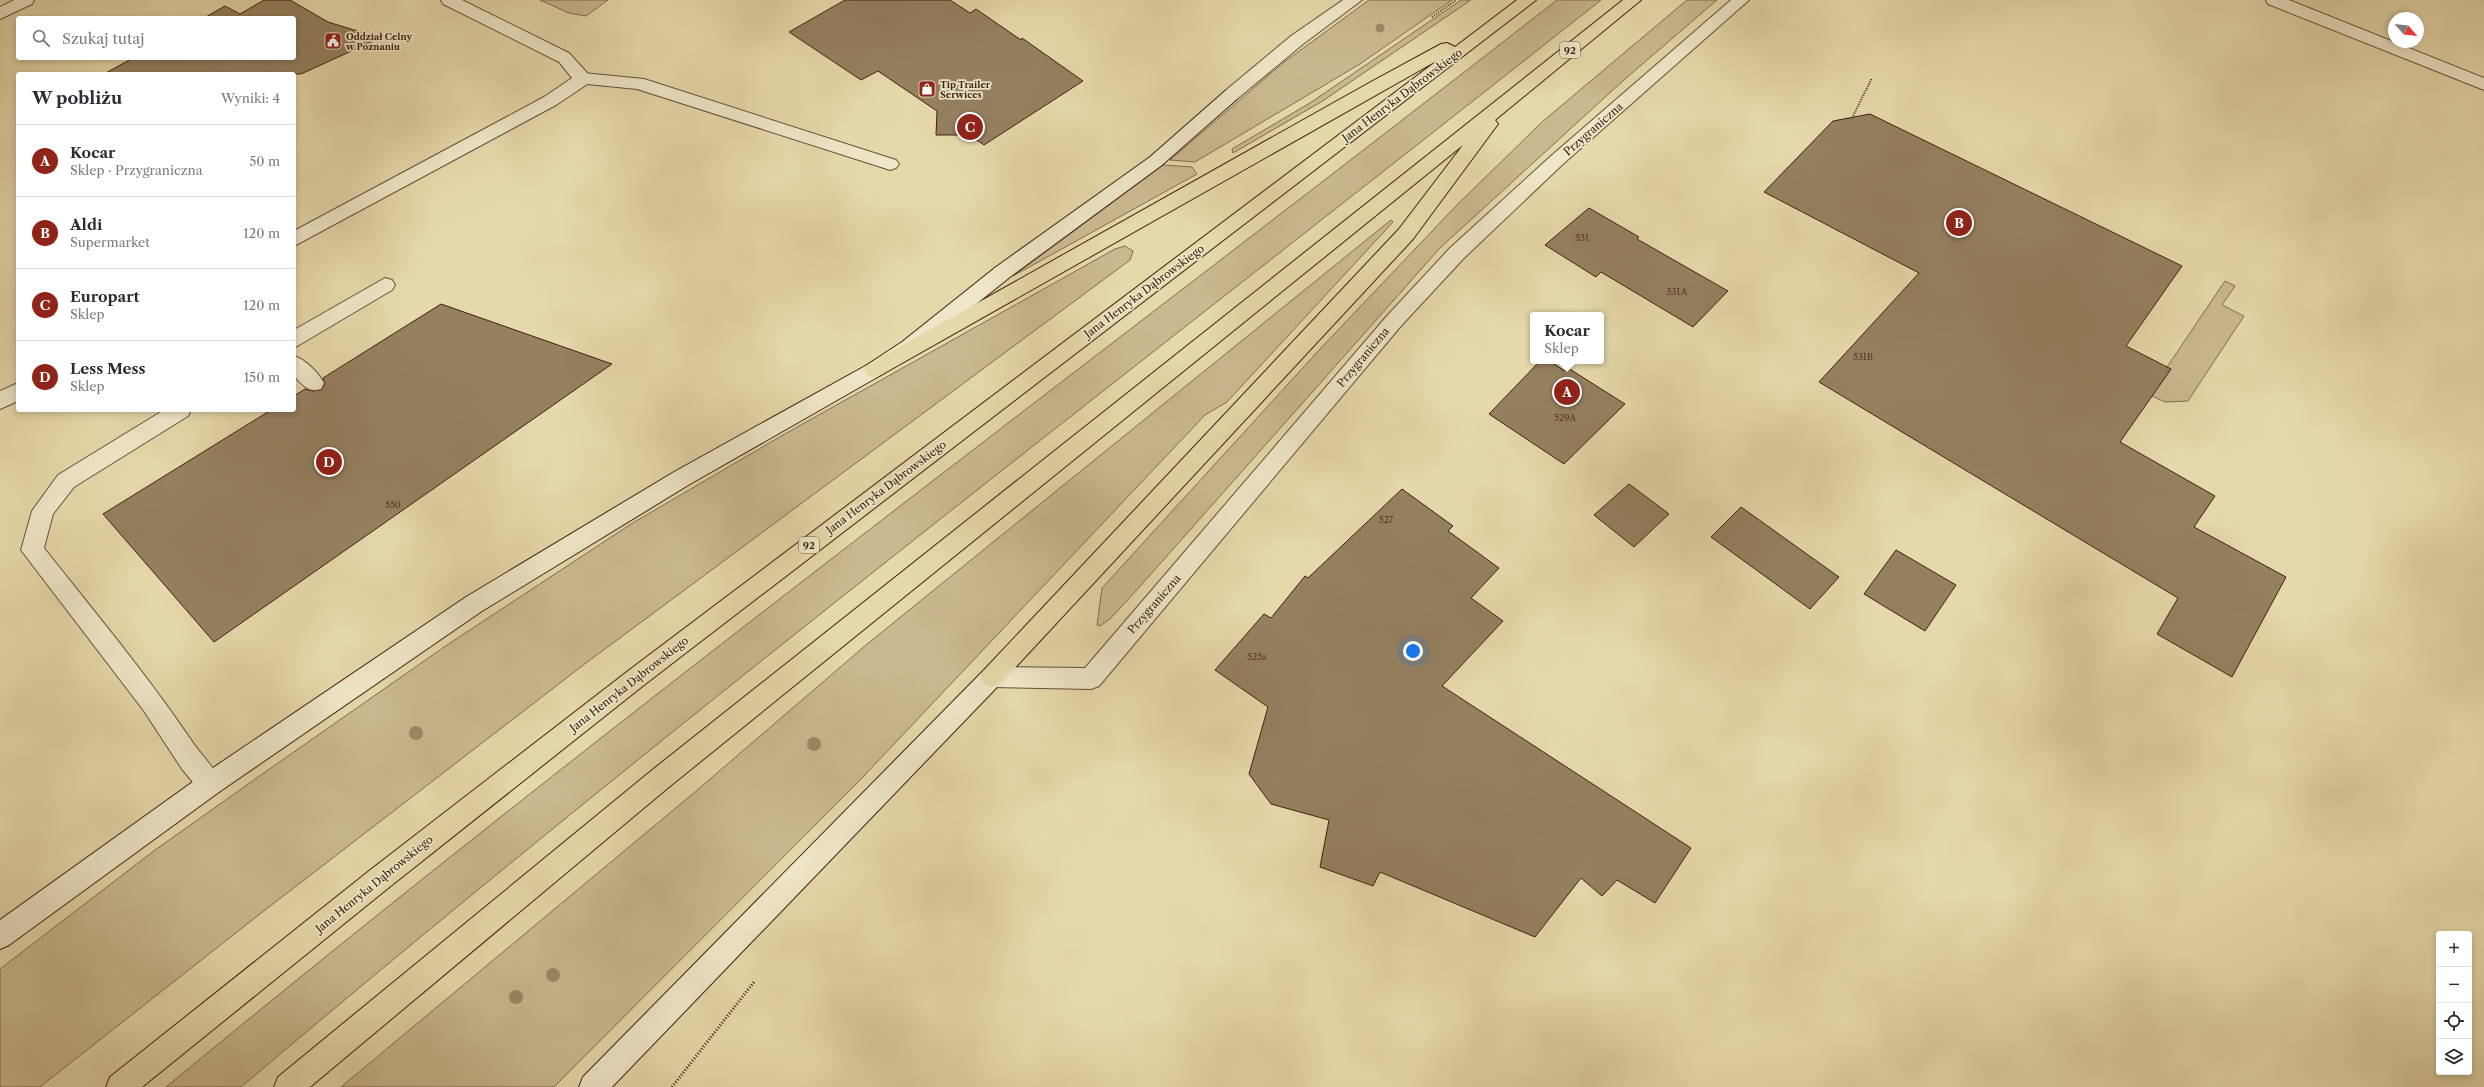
<!DOCTYPE html>
<html lang="pl">
<meta charset="utf-8">
<style>
:root{--surface:#fff;--page:#f7f7f7;--text:#2b2b33;--muted:#7c7c81;--line:#e1e1e2;--accent:#8f2418}
body{margin:0;font-family:"Libre Caslon Text",serif;background:var(--page);color:var(--text)}
.controls{position:absolute;right:12px;bottom:12px;display:grid;overflow:hidden;border-radius:4px;box-shadow:0 2px 6px #0003}
.controls button{width:36px;height:36px;display:grid;place-items:center;padding:0;border:0;border-bottom:1px solid var(--line);background:var(--surface);color:var(--text);font:20px sans-serif}
.compass{position:absolute;left:2388px;top:12px;width:36px;height:36px;border-radius:50%;background:var(--surface);box-shadow:0 2px 6px #0003;rotate:118deg}
.you{position:absolute;left:1413px;top:651px;width:14px;height:14px;margin:-10px;border:3px solid #fff;border-radius:50%;background:#1a73e8;box-shadow:0 0 0 6px #1a73e833}
.badge{display:grid;place-items:center;width:26px;height:26px;border-radius:50%;background:var(--accent);color:#fff;font-size:13px;font-weight:700}
.pin{position:absolute;translate:-50% -50%;border:2px solid #fff;box-shadow:0 1px 4px #0006}
.popup{position:absolute;left:1530px;top:312px;width:74px;height:52px;box-sizing:border-box;display:grid;place-content:center;border-radius:4px;background:var(--surface);filter:drop-shadow(0 1px 3px #0005);font-size:13px;white-space:nowrap;color:var(--muted)}
.popup b{font-size:15px;color:var(--text)}
.popup::after{content:'';position:absolute;left:50%;top:100%;margin-left:-8px;border:8px solid transparent;border-top-color:var(--surface)}
.list{margin:0;padding:0;list-style:none}
h2{display:flex;justify-content:space-between;align-items:center;height:52px;margin:0;padding:0 16px;font-size:17px}
h2 small{font-size:13px;font-weight:400;color:var(--muted)}
.list li{display:grid;grid-template-columns:26px 1fr auto;gap:12px;align-items:center;box-sizing:border-box;height:72px;padding:0 16px;border-top:1px solid var(--line)}
.list b{display:block;font-size:15px;white-space:nowrap}
.list p{margin:0;font-size:13px;white-space:nowrap;color:var(--muted)}
.list em{font-size:13px;font-style:normal;color:var(--muted)}
.icon{flex:none;width:22px;height:22px;fill:none;stroke:currentColor;stroke-width:2;stroke-linecap:round;stroke-linejoin:round}
.map{position:relative;flex:none;width:2484px;height:1087px;overflow:hidden}
.search{position:absolute;background:var(--surface);box-shadow:0 2px 6px #0003;left:16px;top:16px;width:280px;height:44px;display:flex;align-items:center;gap:10px;box-sizing:border-box;padding:0 14px;border-radius:4px;color:var(--muted);font-size:15px}
.panel{position:absolute;background:var(--surface);box-shadow:0 2px 6px #0003;left:16px;top:72px;width:280px;height:340px;border-radius:4px}
.map>svg:first-child{display:block}
</style>
<div class="map">
<svg width="2484" height="1087" viewBox="0 0 2484 1087">
<rect width="100%" height="100%" fill="#e5d8aa"/>
<filter id="stains"><feTurbulence type="fractalNoise" baseFrequency=".005" numOctaves="4"/><feColorMatrix values="0 0 0 0 .2 0 0 0 0 .09 0 0 0 0 .02 0 0 0 .5 -.17"/></filter>
<radialGradient id="worn" r=".72"><stop offset=".6" stop-color="#630" stop-opacity="0"/><stop offset="1" stop-color="#630" stop-opacity=".3"/></radialGradient>
<path fill="#c9b990" stroke="#846c50" d="M540 0H608L586 16 569 13Z
M1369 0H1452L1360 64 1195 162 1170 160 1283 63Z
M1461 0H1471L1321 102 1233 153 1232 149 1310 103Z
M1557 0H1601C1146 360 684 712 241 1087H166C620 712 1093 362 1557 0Z
M1687 0H1717L1625 79 1440 248 1135 592 1110 619 1100 626 1097 625 1102 588 1320 349 1455 207 1542 122Z
M1163 165 1192 167 1197 174 1013 276Z
M1391 220 1393 222 1227 402 1205 415 862 778 554 1087H341L695 792 866 645Z
M1125 246 1133 251 1130 260 586 663 256 917 40 1087H0V969L155 850 268 770 447 645 631 524 783 435 1115 249Z
M2225 281 2235 286 2222 305 2244 316 2188 401 2165 402 2152 396 2171 369 2167 367Z"/>
<path fill="#958060" stroke="#3e200f" d="M264 0H290L328 22 380 38 301 74H104L133 58H294V18H204L225 6 240 14Z
M845 0H950L970 13 976 9 1021 40 1022 38 1083 81 984 145 969 135H936L937 111 878 71 861 80 789 32Z
M1870 114 2182 266 2126 346 2171 369 2120 442 2215 496 2194 527 2286 577 2232 677 2157 634 2178 598 1819 382 1919 273 1764 192 1833 121Z
M1589 208 1639 237 1637 239 1728 291 1693 327 1601 272 1596 277 1545 245Z
M441 304 612 364 214 642 103 514 271 410H294V396L305 389 313 391 321 390 325 384 323 378Z
M1540 361H1549L1565 371 1568 368 1625 404 1564 464 1489 414Z
M1629 484 1669 514 1634 547 1594 515Z
M1402 489 1453 526 1448 531 1499 568 1471 598 1503 621 1442 686 1691 848 1655 903 1617 880 1602 896 1581 878 1535 937 1380 872 1373 886 1320 867 1329 820 1271 804 1249 774 1268 707 1215 670 1264 614 1271 618 1305 576 1308 578Z
M1741 507 1839 577 1810 609 1711 537Z
M1896 550 1956 585 1925 631 1864 594Z"/>
<g fill="none" stroke-linecap="round" stroke-linejoin="round">
<g stroke="#684e36" stroke-width="2">
<path id="lane" d="M14 0H34L32 4 0 19V7Z
M441 0H462L569 53 571 57 569 61H557L443 4Z
M583 73 644 79 896 160 899 164 896 168 890 170 884 168 637 89 577 83 574 79 577 75Z
M385 278 392 280 395 285 392 290 294 348V330Z
M294 356C306 360 318 372 324 383L321 389C308 393 303 385 294 376Z
M164 410H191L188 416 74 487 53 514 44 548C93 610 144 671 189 737 199 753 215 767 222 784L219 792 210 795 201 792 182 769 144 711 21 550 32 511 58 475Z"/>
</g>
<g stroke="#684e36" stroke-width="2">
<path id="street" d="M1343 0H1362L1303 44 1237 99H1225L1222 95 1225 91 1291 36Z
M1731 0H1749L1563 164 1464 258 1400 327 1099 686 1091 689 992 687 984 684 980 677 984 670 992 667 1085 668 1386 317 1450 248 1551 156Z
M2266 0H2289L2484 78V90L2268 4Z
M563 52 569 53 589 75 592 79 589 83 556 105 294 246V231L544 97 572 78 555 57 557 53Z
M18 383V401L0 409V391Z"/>
</g>
<g stroke="#3e200f" stroke-width="2">
<path id="secondary" d="M1231 89 1237 91 1240 95 1237 99 1162 165 1010 277 916 352 881 375 690 484 482 611 219 792 9 945 0 949V920L201 776 466 597 674 472 867 365 902 342 996 267 1150 157 1225 91Z
M992 667 1000 670 1004 677 1000 684 612 1087H579L583 1077 984 670Z"/>
</g>
<g stroke="#3e200f" stroke-width="2">
<path id="primary" d="M1517 0H1536L644 685 387 889 142 1087H106L110 1077 369 871 628 671 1438 60 881 375 874 378 867 375 864 370 867 365 1369 83 1441 44 1447 43 1455 47Z
M1623 0H1641L1495 120 1498 124 1495 128 1413 239 1000 684 992 687 984 684 980 677 984 670 1399 229 1463 145 669 787 310 1087H274L278 1077 651 771Z"/>
</g>
<path stroke="#3e200f" stroke-width="2" stroke-dasharray="1 1.5" stroke-linecap="butt" d="M1432 17 1456 0
M1852 118 1872 78"/>
<path stroke="#3e200f" stroke-width="3" stroke-dasharray="1 2" stroke-linecap="butt" d="M672 1087 754 982"/>
<use href="#lane" fill="#eee6c8" fill-rule="evenodd"/>
<use href="#street" fill="#eee6c8" fill-rule="evenodd"/>
<use href="#secondary" fill="#eee6c8" fill-rule="evenodd"/>
<use href="#primary" fill="#e5d8aa" fill-rule="evenodd"/>
</g>
<g fill="#9c8866">
<circle cx="1380" cy="28" r="4.5"/>
<circle cx="416" cy="733" r="7"/>
<circle cx="814" cy="744" r="7"/>
<circle cx="553" cy="975" r="7"/>
<circle cx="516" cy="997" r="7"/>
</g>
<defs>
<g id="civic-square" transform="scale(0.9)"><rect x="-9" y="-9" width="18" height="18" rx="4" fill="#8f2418" stroke="#eee6c8"/><path d="M-.6-6.5H3V-4.5H.6V-3L4-1V1h2V6H-6V1h2V-1L-.6-3ZM-1.2 2.5V6h2.4V2.5Z" fill="#fff"/></g>
<g id="shop-square" transform="scale(0.9)"><rect x="-9" y="-9" width="18" height="18" rx="4" fill="#8f2418" stroke="#eee6c8"/><path d="M-5-2.5h2.3a2.7 3.5 0 0 1 5.4 0H5L5.5 6h-11ZM-1.5-2.5h3a1.5 2.3 0 0 0-3 0Z" fill="#fff"/></g>
</defs>
<g fill-rule="evenodd">
<use href="#civic-square" x="333" y="41"/>
<use href="#shop-square" x="927" y="89"/>
</g>
<g text-anchor="middle" dominant-baseline="central" stroke-width="3.5" stroke-linejoin="round" paint-order="stroke">
<g font-size="9" font-weight="bold" fill="#3e200f" stroke="#eee6c8" text-anchor="start">
<text x="346" y="36">Oddział Celny<tspan x="346" dy="10">w Poznaniu</tspan></text>
<text x="940" y="84">Tip Trailer<tspan x="940" dy="10">Serwices</tspan></text>
</g>
<g font-size="9" fill="#543823">
<text x="1582" y="237">531</text>
<text x="1677" y="291">531A</text>
<text x="1863" y="356">531B</text>
<text x="1565" y="417">529A</text>
<text x="393" y="504">550</text>
<text x="1386" y="519">527</text>
<text x="1257" y="656">525a</text>
</g>
<g fill="#eee6c8" stroke="#735b46" stroke-width="1">
<rect x="1560" y="42" width="20" height="16" rx="3"/>
<rect x="799" y="537" width="20" height="16" rx="3"/>
</g>
<g font-size="10" font-weight="bold" fill="#3e200f">
<text x="1570" y="50">92</text>
<text x="809" y="545">92</text>
</g>
<g font-size="11" fill="#3e200f" stroke="#eee6c8">
<text transform="translate(1402 95) rotate(-37)">Jana Henryka Dąbrowskiego</text>
<text transform="translate(1593 129) rotate(-41)">Przygraniczna</text>
<text transform="translate(1144 291) rotate(-37)">Jana Henryka Dąbrowskiego</text>
<text transform="translate(1363 357) rotate(-50)">Przygraniczna</text>
<text transform="translate(886 487) rotate(-37)">Jana Henryka Dąbrowskiego</text>
<text transform="translate(1154 604) rotate(-49)">Przygraniczna</text>
<text transform="translate(629 684) rotate(-38)">Jana Henryka Dąbrowskiego</text>
<text transform="translate(374 884) rotate(-39)">Jana Henryka Dąbrowskiego</text>
</g>
</g>
<rect width="100%" height="100%" filter="url(#stains)"/>
<rect width="100%" height="100%" fill="url(#worn)"/>
</svg>
<div class="controls">
<button>+</button>
<button>−</button>
<button><svg class="icon" aria-label="locate" viewBox="0 0 24 24"><circle cx="12" cy="12" r="6"/><path d="M12 2v4M12 18v4M2 12h4M18 12h4"/></svg></button>
<button><svg class="icon" aria-label="layers" viewBox="0 0 24 24"><path d="M12 4l9 5-9 5-9-5zM3 14l9 5 9-5"/></svg></button>
</div>
<svg class="compass" viewBox="-18 -18 36 36"><path d="M0-13l5 13h-10z" fill="#e53935"/><path d="M0 13l5-13h-10z" fill="#7c7c81"/></svg>
<div class="you"></div>
<div class="pin badge" style="left:1567px;top:392px">A</div>
<div class="popup"><b>Kocar</b>Sklep</div>
<div class="pin badge" style="left:1959px;top:223px">B</div>
<div class="pin badge" style="left:970px;top:127px">C</div>
<div class="pin badge" style="left:329px;top:462px">D</div>
<div class="search"><svg class="icon" aria-label="search" viewBox="0 0 24 24"><circle cx="10" cy="10" r="6"/><path d="M15 15l6 6"/></svg>Szukaj tutaj</div>
<section class="panel">
<h2>W pobliżu<small>Wyniki: 4</small></h2>
<ul class="list">
<li><span class="badge">A</span><div><b>Kocar</b><p>Sklep · Przygraniczna</p></div><em>50 m</em></li>
<li><span class="badge">B</span><div><b>Aldi</b><p>Supermarket</p></div><em>120 m</em></li>
<li><span class="badge">C</span><div><b>Europart</b><p>Sklep</p></div><em>120 m</em></li>
<li><span class="badge">D</span><div><b>Less Mess</b><p>Sklep</p></div><em>150 m</em></li>
</ul>
</section>
</div>
